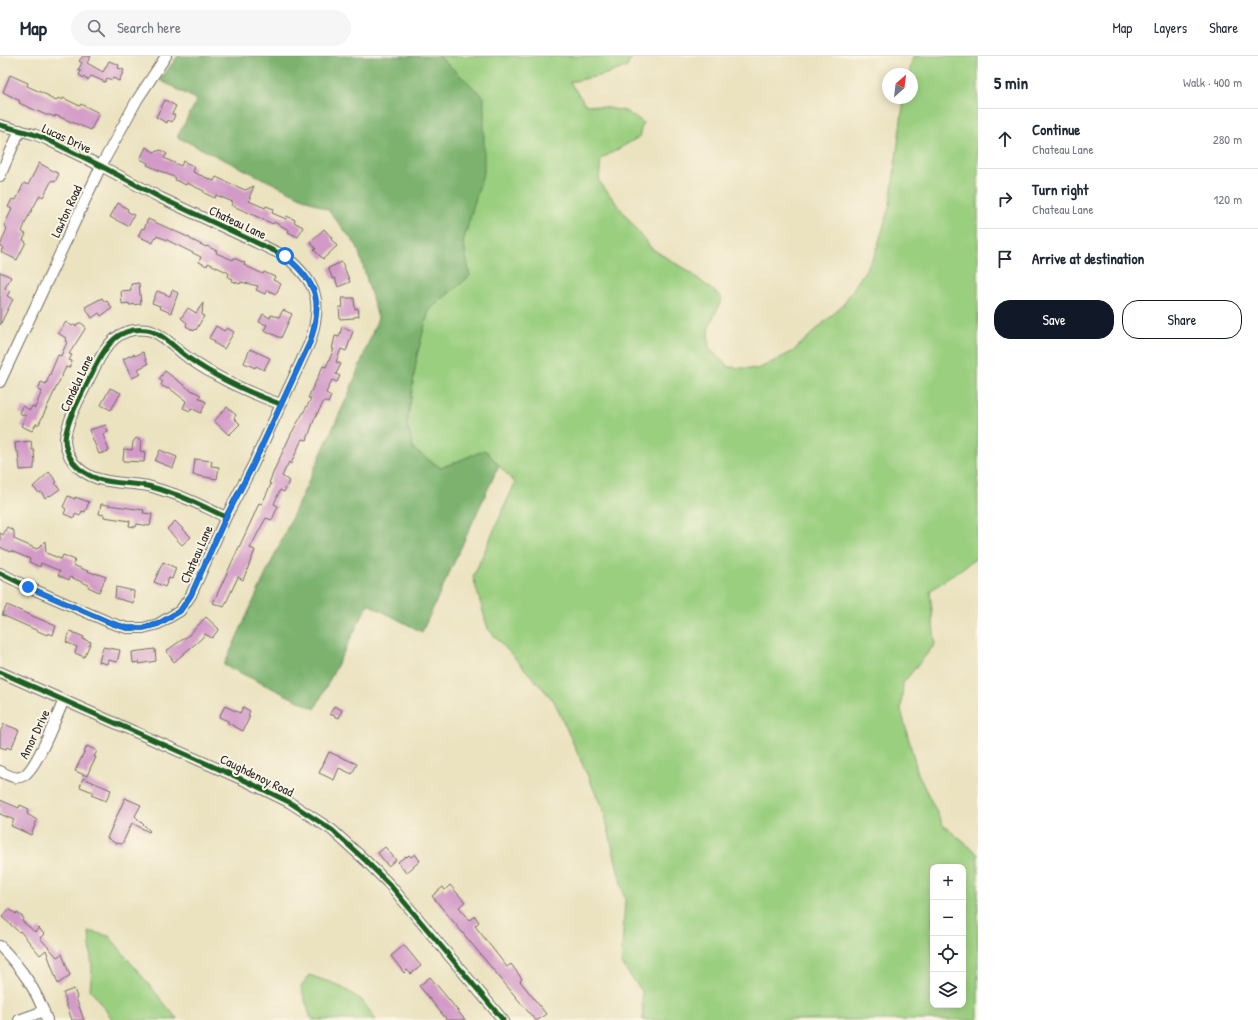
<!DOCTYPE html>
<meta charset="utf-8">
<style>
:root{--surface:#fff;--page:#f6f6f7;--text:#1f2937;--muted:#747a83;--line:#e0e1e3;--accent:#111827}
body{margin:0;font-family:"Patrick Hand",sans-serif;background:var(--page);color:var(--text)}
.controls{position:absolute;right:12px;bottom:12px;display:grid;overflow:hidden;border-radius:8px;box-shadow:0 2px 10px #0003}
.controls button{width:36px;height:36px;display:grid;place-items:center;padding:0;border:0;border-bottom:1px solid var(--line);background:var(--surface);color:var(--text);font:20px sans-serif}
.compass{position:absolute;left:882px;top:12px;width:36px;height:36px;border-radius:50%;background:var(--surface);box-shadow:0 2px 10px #0003;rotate:28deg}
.stop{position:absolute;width:12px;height:12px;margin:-9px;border:3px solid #1a73e8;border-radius:50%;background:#fff}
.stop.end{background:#1a73e8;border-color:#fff;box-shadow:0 1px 4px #0008}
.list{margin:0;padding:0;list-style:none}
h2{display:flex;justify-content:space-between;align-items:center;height:52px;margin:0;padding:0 16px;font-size:17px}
h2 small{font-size:13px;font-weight:400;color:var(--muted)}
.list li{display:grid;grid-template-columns:26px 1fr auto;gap:12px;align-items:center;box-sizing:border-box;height:60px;padding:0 16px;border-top:1px solid var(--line)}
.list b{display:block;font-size:15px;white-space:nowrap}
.list p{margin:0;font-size:13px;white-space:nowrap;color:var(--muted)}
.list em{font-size:13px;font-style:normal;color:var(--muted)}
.actions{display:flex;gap:8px;padding:12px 16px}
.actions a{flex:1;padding:9px 0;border:1px solid var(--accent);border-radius:16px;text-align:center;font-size:14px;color:var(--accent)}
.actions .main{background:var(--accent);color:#fff}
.icon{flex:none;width:22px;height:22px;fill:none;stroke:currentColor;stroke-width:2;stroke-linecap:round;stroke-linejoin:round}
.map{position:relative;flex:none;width:978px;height:964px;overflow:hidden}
header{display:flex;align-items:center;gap:24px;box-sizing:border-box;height:56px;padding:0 20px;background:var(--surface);border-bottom:1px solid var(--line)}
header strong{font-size:19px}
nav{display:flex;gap:22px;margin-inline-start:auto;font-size:14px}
.search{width:280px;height:36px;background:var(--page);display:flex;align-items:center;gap:10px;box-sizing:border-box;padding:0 14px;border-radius:22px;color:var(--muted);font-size:15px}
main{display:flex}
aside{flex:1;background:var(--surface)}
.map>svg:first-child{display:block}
</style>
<header>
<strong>Map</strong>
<div class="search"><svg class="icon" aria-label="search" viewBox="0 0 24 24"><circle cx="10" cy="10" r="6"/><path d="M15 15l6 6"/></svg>Search here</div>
<nav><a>Map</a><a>Layers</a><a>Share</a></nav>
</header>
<main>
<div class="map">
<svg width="978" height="964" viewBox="0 0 978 964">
<rect width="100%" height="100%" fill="#fcf5e5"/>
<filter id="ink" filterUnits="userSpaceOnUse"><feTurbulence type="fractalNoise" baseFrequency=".025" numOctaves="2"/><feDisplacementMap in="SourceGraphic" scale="8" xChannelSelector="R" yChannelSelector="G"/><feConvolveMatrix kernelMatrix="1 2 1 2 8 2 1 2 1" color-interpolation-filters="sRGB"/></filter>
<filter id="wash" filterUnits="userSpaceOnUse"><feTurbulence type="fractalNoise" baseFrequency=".012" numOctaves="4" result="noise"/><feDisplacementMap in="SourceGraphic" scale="16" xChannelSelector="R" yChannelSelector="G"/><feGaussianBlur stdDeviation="0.9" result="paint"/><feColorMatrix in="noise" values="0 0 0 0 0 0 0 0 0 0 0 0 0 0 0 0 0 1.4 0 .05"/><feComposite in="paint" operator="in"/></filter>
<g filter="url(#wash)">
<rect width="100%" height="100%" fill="#ebe2c0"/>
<path fill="#9bcf80" stroke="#637d56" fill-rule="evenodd" d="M435 0H632L627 11 603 19 570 26 585 48 625 55 643 66 639 81 601 103 599 125 651 192 691 217 722 242 708 274 709 293 729 311 758 313 792 296 843 249 875 199 890 148 904 42H912V18H909L913 0H978V501L930 535 935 588 903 627 901 654 918 718 943 769 978 798V964H643L642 935 621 908 625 844 604 756 554 645 488 573 473 521 515 427 485 394 441 412 414 394 407 369 417 299 429 254 470 220 463 186 484 114 441 2ZM933 811H963V949H933Z
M89 875 109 880 178 964H113L90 933 92 914Z
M309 919 338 929 362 944 376 964H313L310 960 301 931Z"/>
<path fill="#7cb26e" stroke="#546e4c" d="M178 0H435L441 2 484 41V114L463 186 470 220 429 254 417 299 407 369 414 394 441 412 485 394 499 409 422 576 368 548 315 653 224 609 349 337 378 262 357 190 328 154 177 81 197 44 160 24Z"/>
<g id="blocks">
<path fill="#d29ac7" d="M83 0H91L87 7 103 16 109 5 119 9 118 12 124 14 119 25 113 22 112 24 107 22 105 26 91 20 88 24 79 19 81 15 78 14 82 7 79 5Z
M10 19 28 27 27 30 49 40 48 41 56 45 58 42 62 44 63 42 80 50 81 48 99 57 91 74 55 59V61L50 59H46L19 47 20 45 3 36Z
M165 44 176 50 172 58 175 59 172 66 168 64 167 67 156 61Z
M146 91 154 96 161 94 167 98 164 102 181 110 183 105 195 111 193 116 214 125 216 121 245 134 254 130 249 142H251L249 145 265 152 266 150 274 153 272 157 286 163 287 160 295 164 294 166 303 171 298 181 288 176 289 174 274 166 273 168 231 149 233 146 216 139 215 142 204 137V135L187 127 186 129 175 124 176 122 147 109 148 107 140 103Z
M39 107 59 118 55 126 52 124 43 141 40 139 26 165 22 176 26 178 23 184 26 186 17 204 1 196 3 191 0 190 7 172 4 170 12 153 8 151 12 143 16 144 24 127 28 129Z
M118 147 128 153 127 155 134 159 128 170 110 161Z
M148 163 190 182V183L206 191 207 190 217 195 216 197 233 204 234 202 245 207 244 209 263 218 264 216 275 221 273 224 281 228 276 238 267 234 265 238 256 234 258 230 241 226 240 228 232 225 233 223 228 221 229 217 208 207 207 210 199 206 201 201 165 183 156 180 153 187 138 180 142 172 144 173Z
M324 173 332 182 331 183 337 190 323 203 314 194 316 193 310 186Z
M342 206 350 226 338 231 335 222 333 223 328 212Z
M0 216 11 221 5 232 10 235 7 240 13 243 0 269Z
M139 227 141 248 129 249V247L122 248 121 235 131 234V228Z
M172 234 178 237 171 257 159 252 160 250 152 247 157 235 170 240Z
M102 242 105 246 107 245 112 252 101 260 99 257 92 262 85 251Z
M342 242H354L355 253 358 252 359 260 354 261V262L340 263 339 251H343Z
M203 247 202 259 204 260 196 274 195 273 194 275 186 270 187 267 181 262 188 252 196 257Z
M283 254 292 258 281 282 264 274 267 269 259 266 263 258 270 262 271 259 279 261Z
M66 266 72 270 74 269 76 270 78 267H81L85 270V273L69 298 72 299 69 304 72 305 69 312 66 311 39 368H36L32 375 21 370 26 360 19 357 22 350 30 354 32 350 35 352 42 335 38 334 41 326 46 328 58 299 61 300 67 286 65 285 66 282 58 277Z
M216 270 224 275 227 272 234 276 224 293 214 287 215 285 209 282Z
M342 271 353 275 347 293 346 295 341 293 336 306 341 308 336 318 340 320 337 326 332 324 326 337 331 340 328 347 324 345 314 364 307 384 302 383 291 408 289 406 282 420 289 425 284 436 280 434 274 448 278 450 272 464 266 462 261 471 250 492 255 494 243 524 238 521 224 551 213 547 254 459 259 447 262 448 271 428 269 427 276 410 291 378 311 343 308 342 323 310 326 311 334 293H332L335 280 339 281Z
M250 293 270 302 264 314 256 310 255 312 244 307Z
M143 296 148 308 138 313 141 318 132 322 123 303 134 298 135 300Z
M165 315 189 333 201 339 199 342 206 346 201 357 191 352 190 355 183 352 186 345 169 332 168 333 162 330 161 328 163 326 159 323Z
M110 332 121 337 111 354 101 349Z
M227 351 236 359 234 362 240 368 229 379 214 365Z
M106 369 108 376 103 378 109 395 99 398 89 374Z
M136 382 141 385 140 395 145 396 144 406 123 405 124 393 132 394 133 386Z
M31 385 32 394H34L35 408H34V413L20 414 18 395 16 396 15 387Z
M160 394 177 401 173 412 155 405Z
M195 403 212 405 211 410 219 411 217 423 193 419Z
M49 416 57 426 55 427 60 433 50 440 49 439 45 442 41 436 39 437 33 431Z
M68 440 75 443V441L89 446 85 456 82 455 80 460 75 458 74 462 64 458 66 453 63 451Z
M101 448 144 454 143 457 152 458 150 470 137 468 136 471 129 470 130 465 104 461V459L99 458Z
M175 465 191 481 182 489 167 473Z
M7 471 14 475V483L23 487 37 493 45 485 46 497 61 503 63 499 75 504 73 509 95 518V517L106 521 99 536 88 531 89 529 70 521 69 524 58 519 60 515 41 507 40 511 29 506 30 503 11 495 10 496 0 491V477L3 479Z
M163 506 176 512 172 523 169 522 165 531 154 526Z
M116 531 134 535 133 547 115 542Z
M7 549 56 570 53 579 48 577 47 579 2 559Z
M206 561 219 573 212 582 205 578 201 583 174 606 166 595 189 579Z
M70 575 84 581 83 583 91 586 84 601 75 597 77 591 66 586Z
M103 591 120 594 117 606 108 604 107 608 99 606Z
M155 593 156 605 139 608V606L133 607 132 596Z
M225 650 240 657 243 651 250 655 248 659 250 660 243 675 228 667V665L219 661Z
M334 650 342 654 339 662 330 658Z
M4 668 19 674 11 693 7 691 6 693 0 691V676Z
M87 690 97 695 94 701H96L93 708H92L87 720 75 715Z
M329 696 357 708 352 718 339 712 334 724 319 717Z
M83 722 111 734 106 745 91 739 93 736 80 731Z
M125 742 141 749 135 760 150 775 149 776 132 767 122 788 115 787 107 782Z
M0 744 19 752 20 749 29 753 27 758 37 764 31 779 11 770 14 764 0 758Z
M385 791 396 804 388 810 378 797Z
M415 798 420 805 406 817 398 806 406 800 407 801 409 799 411 801Z
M450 829 465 846 459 851 470 864 475 860 479 866 475 870 507 911 511 908 522 923 520 925 524 930 546 958 538 964H535L432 840 443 831 445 834Z
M9 853 16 858 17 857 24 862 22 865 35 876 39 872 44 878 40 882 57 901 62 898 70 919 58 928 46 894 40 899 20 875 19 876 2 861Z
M404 889 421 910 411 918 407 914 404 917 391 900Z
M430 921 450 945 465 964H447L419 930Z
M74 933 77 941 76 942 84 964H72L65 945 66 944 63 937Z"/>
</g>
</g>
<g filter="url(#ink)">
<use href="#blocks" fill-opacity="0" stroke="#6e6b5f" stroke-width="1"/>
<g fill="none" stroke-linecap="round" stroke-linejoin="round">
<g stroke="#6e6b5f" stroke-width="12">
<path id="minor" d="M0 69 33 78 46 83 101 110 161 142 285 200C318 227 323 246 310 286L253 409 226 461 191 539 180 555 158 568 143 572H127L111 567 28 531 0 517
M0 120 20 74
M0 326 101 110 137 44 166 0
M226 461C208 453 190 443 171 437 164 435 156 432 148 430 121 425 92 430 73 406 68 399 65 391 65 383 67 362 86 331 95 311 106 289 119 270 147 274 158 275 173 289 182 297 211 320 245 335 280 348
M0 616 248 726 289 746 332 774 366 805 390 829 503 964
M0 715C8 719 15 724 23 720 37 713 57 659 64 644
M0 890C23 914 36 933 47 964
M19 964 44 955"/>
</g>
<use href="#minor" stroke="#fff" stroke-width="10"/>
<g stroke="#fcf5e5" stroke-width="8">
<path id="cycleway" d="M0 69 33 78 46 83 101 110 161 142 285 200C318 227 323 246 310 286L253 409 226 461 191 539 180 555 158 568 143 572H127L111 567 28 531 0 517
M226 461C208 453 190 443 171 437 164 435 156 432 148 430 121 425 92 430 73 406 68 399 65 391 65 383 67 362 86 331 95 311 106 289 119 270 147 274 158 275 173 289 182 297 211 320 245 335 280 348
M0 616 248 726 289 746 332 774 366 805 390 829 503 964"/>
</g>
<use href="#cycleway" stroke="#1b5e20" stroke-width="5"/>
</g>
</g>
<g fill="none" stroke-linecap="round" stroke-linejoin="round" filter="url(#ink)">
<path stroke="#1a73e8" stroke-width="5" d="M28 531 111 567 127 572H143L158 568 180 555 191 539 226 461 253 409 310 286C323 246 318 227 285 200"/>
</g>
<g text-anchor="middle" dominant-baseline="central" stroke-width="4" stroke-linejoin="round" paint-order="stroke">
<g font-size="13" fill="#2b2b2b" stroke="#fcf5e5">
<text transform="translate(67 82) rotate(25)">Lucas Drive</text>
<text transform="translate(66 155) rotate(-65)">Lawton Road</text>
<text transform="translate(238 166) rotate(25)">Chateau Lane</text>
<text transform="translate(76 327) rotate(-65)">Candela Lane</text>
<text transform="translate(196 498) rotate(-66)">Chateau Lane</text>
<text transform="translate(34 678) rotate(-64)">Amor Drive</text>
<text transform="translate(257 719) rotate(26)">Caughdenoy Road</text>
</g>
</g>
</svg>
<div class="controls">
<button>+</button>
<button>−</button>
<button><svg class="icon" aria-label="locate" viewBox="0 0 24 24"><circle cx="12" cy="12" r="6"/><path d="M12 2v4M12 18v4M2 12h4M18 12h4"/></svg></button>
<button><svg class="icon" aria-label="layers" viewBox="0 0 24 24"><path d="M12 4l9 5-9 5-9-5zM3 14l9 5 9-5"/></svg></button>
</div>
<svg class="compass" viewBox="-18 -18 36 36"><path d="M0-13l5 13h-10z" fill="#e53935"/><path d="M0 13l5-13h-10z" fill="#747a83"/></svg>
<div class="stop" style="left:285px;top:200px"></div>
<div class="stop end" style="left:28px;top:531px"></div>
</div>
<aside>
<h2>5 min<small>Walk · 400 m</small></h2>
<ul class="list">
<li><svg class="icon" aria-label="ahead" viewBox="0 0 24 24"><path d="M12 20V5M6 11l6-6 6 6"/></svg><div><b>Continue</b><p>Chateau Lane</p></div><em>280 m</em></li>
<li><svg class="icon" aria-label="right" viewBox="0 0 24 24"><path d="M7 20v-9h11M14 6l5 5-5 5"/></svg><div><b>Turn right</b><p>Chateau Lane</p></div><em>120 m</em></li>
<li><svg class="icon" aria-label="arrive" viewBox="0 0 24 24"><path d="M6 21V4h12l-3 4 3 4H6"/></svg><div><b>Arrive at destination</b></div></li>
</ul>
<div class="actions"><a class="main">Save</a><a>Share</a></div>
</aside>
</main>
